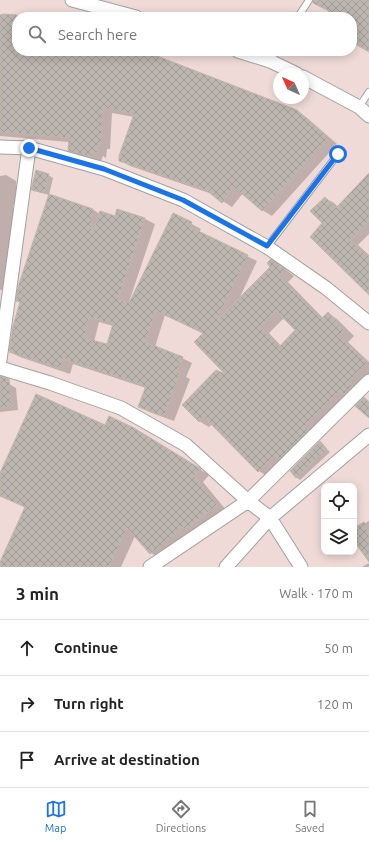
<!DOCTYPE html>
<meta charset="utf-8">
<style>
:root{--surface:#fff;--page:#f6f6f6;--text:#222;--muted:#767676;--line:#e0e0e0;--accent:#1a73e8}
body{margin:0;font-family:Ubuntu,sans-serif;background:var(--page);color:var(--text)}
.controls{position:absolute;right:12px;bottom:12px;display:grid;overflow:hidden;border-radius:8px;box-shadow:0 2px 10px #0003}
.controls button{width:36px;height:36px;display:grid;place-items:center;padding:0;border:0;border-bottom:1px solid var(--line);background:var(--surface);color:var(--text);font:20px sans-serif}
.compass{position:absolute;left:273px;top:68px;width:36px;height:36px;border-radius:50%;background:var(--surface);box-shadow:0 2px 10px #0003;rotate:315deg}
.stop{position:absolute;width:12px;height:12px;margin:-9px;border:3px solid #1a73e8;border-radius:50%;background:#fff}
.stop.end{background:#1a73e8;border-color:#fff;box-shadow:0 1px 4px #0008}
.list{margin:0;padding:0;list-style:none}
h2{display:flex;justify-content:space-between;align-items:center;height:52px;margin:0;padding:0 16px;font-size:17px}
h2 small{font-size:13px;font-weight:400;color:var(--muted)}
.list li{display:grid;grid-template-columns:26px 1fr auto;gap:12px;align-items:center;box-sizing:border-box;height:56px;padding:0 16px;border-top:1px solid var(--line)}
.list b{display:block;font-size:15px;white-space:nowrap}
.list em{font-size:13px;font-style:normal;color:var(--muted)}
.icon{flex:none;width:22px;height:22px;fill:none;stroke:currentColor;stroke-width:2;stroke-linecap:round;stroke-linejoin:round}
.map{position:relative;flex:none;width:369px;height:567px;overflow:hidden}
.search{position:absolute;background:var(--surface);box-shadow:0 2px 10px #0003;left:12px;right:12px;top:12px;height:44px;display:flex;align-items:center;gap:10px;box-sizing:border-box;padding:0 14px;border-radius:16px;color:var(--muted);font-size:15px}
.sheet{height:220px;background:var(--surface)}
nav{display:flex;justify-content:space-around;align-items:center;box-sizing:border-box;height:56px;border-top:1px solid var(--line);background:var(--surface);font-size:11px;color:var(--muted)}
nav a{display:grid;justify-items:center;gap:2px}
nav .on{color:var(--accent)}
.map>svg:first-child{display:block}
</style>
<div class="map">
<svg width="369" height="567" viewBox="0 0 369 567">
<defs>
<pattern id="building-cross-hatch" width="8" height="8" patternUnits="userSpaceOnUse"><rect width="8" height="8" fill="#bdb6b0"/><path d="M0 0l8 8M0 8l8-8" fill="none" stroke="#a29c97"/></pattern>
</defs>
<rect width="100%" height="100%" fill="#efede7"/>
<path fill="#efdad7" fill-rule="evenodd" d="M0 0H369V567H0ZM17 17H352V51H17ZM279 74H303V98H279ZM324 486H354V552H324Z"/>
<path fill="#0003" fill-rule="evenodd" d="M0 15 22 17H17V51H151V54L296 111 306 117 337 144 272 216 262 210 243 193 232 207 212 194 130 166 120 160 134 117 112 113 110 149H107L106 158 103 156 101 161 78 155 69 150V142L0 136Z
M6 175 16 181 18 204 13 205 15 228 12 289 0 290V176Z
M48 175 53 178 49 195 38 192 33 189Z
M369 175V234L358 245 369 255V293L323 223 325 198 334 203 338 207Z
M92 209 100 214 115 217 118 210 145 219 155 224 127 308 173 214 201 229 199 233 257 261 239 299 281 266 294 276 288 282 323 318 328 313 337 319 354 336 348 342 369 362V376L268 477 259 471 212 424 209 427 199 421 229 376 204 334 165 315 155 347 182 358 192 363 186 377 190 379 174 421 149 412 139 406 146 388 73 364 70 374 20 357 10 352 21 303 17 301ZM284 318 297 331 281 346 269 333ZM99 322 113 326 108 346 94 342Z
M9 384 16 388 18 410 0 412V385Z
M105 426 143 434 209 475 203 482 226 510 160 558 151 553 135 536 121 567H0V564L26 507 0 496V476Z
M320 443 330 452 300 480 296 477Z
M369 521V560L354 536V529Z
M369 563V567H362Z"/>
<path fill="url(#building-cross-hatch)" stroke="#c0b6aa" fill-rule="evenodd" d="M313 0H369V52L352 42V17H326L329 11 313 3Z
M4 14 17 15V51H144L297 110 328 138 262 211 234 187 222 203 206 190 119 161V156L134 114 103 108 101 144H98L97 153 93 152 91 157 68 151 69 138 0 132V15Z
M36 170 49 174 44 193 31 190Z
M369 173V221L351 240 369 257V295L310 237 322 223 310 211 325 197 336 208Z
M49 194 93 209 91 229 94 230 100 211 115 216 117 209 145 218 118 299 129 303 173 213 192 222 190 227 248 255 217 320 270 267 267 263 271 259 285 269 279 276 321 319 328 312 345 330 339 336 367 362 348 382 352 386 344 395 339 391 305 425 309 430 279 459 275 455 258 472 204 417 199 422 182 405 216 370 225 374 194 342 203 333 156 311 145 342 183 357 177 371 180 373 164 416 138 407 146 386 63 359 60 369 9 352 13 326 20 302 16 301 18 287ZM276 311 295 330 279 347 260 327ZM89 317 113 324 107 344 84 338Z
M0 376 9 379 12 406 0 408Z
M36 394 105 425 109 416 134 428 201 469 194 476 217 505 185 530 183 527 150 554 127 528 109 567H0V562L25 507 0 496V473Z
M364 397 369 402V418L355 406Z
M320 441 327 449 296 478 290 471Z
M364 522 369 531V562L354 541V528Z"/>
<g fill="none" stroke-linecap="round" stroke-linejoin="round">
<g stroke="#a1a1a1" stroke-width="8">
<path id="service" d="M298 17 309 0
M270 61 276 51
M359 107 369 92
M267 247 338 154"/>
</g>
<g stroke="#a1a1a1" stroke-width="15">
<path id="minor" d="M72 0 136 17
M238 51 270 61 297 74
M303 77 359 107 369 116
M0 147 29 148 104 169 183 200 267 247 326 288 369 323
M0 360 29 148
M0 368 50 383 121 408 186 445 248 501 270 518 301 567
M150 567 248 501 369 381
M226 567 270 518 369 435"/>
</g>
<use href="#service" stroke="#fff" stroke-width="6"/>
<use href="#minor" stroke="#fff" stroke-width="13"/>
</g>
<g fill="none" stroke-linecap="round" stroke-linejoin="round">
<path stroke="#1a73e8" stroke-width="5" d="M29 148 104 169 183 200 267 246 338 154"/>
</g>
</svg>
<div class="controls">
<button><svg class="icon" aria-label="locate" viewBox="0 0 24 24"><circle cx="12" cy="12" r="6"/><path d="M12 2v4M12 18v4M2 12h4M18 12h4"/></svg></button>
<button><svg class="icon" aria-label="layers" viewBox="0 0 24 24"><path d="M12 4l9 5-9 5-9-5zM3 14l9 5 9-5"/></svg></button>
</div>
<svg class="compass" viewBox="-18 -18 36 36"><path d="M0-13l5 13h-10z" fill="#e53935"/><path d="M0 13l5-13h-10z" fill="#767676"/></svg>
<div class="stop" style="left:338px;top:154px"></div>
<div class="stop end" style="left:29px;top:148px"></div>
<div class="search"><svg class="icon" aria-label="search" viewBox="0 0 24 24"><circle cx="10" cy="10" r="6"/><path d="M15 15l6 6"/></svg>Search here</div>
</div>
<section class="sheet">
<h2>3 min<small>Walk · 170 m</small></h2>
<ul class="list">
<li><svg class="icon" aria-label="ahead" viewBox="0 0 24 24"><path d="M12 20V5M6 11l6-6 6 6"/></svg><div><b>Continue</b></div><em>50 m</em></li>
<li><svg class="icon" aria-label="right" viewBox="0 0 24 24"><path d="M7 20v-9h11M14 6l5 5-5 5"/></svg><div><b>Turn right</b></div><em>120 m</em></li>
<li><svg class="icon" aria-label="arrive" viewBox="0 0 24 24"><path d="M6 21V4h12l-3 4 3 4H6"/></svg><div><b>Arrive at destination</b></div></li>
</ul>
</section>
<nav>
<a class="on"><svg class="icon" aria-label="map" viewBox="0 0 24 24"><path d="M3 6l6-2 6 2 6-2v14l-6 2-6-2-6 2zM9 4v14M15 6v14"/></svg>Map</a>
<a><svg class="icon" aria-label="directions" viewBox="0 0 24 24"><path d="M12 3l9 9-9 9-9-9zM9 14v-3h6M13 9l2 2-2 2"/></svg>Directions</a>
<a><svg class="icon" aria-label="saved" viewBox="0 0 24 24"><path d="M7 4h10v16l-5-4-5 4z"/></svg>Saved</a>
</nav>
